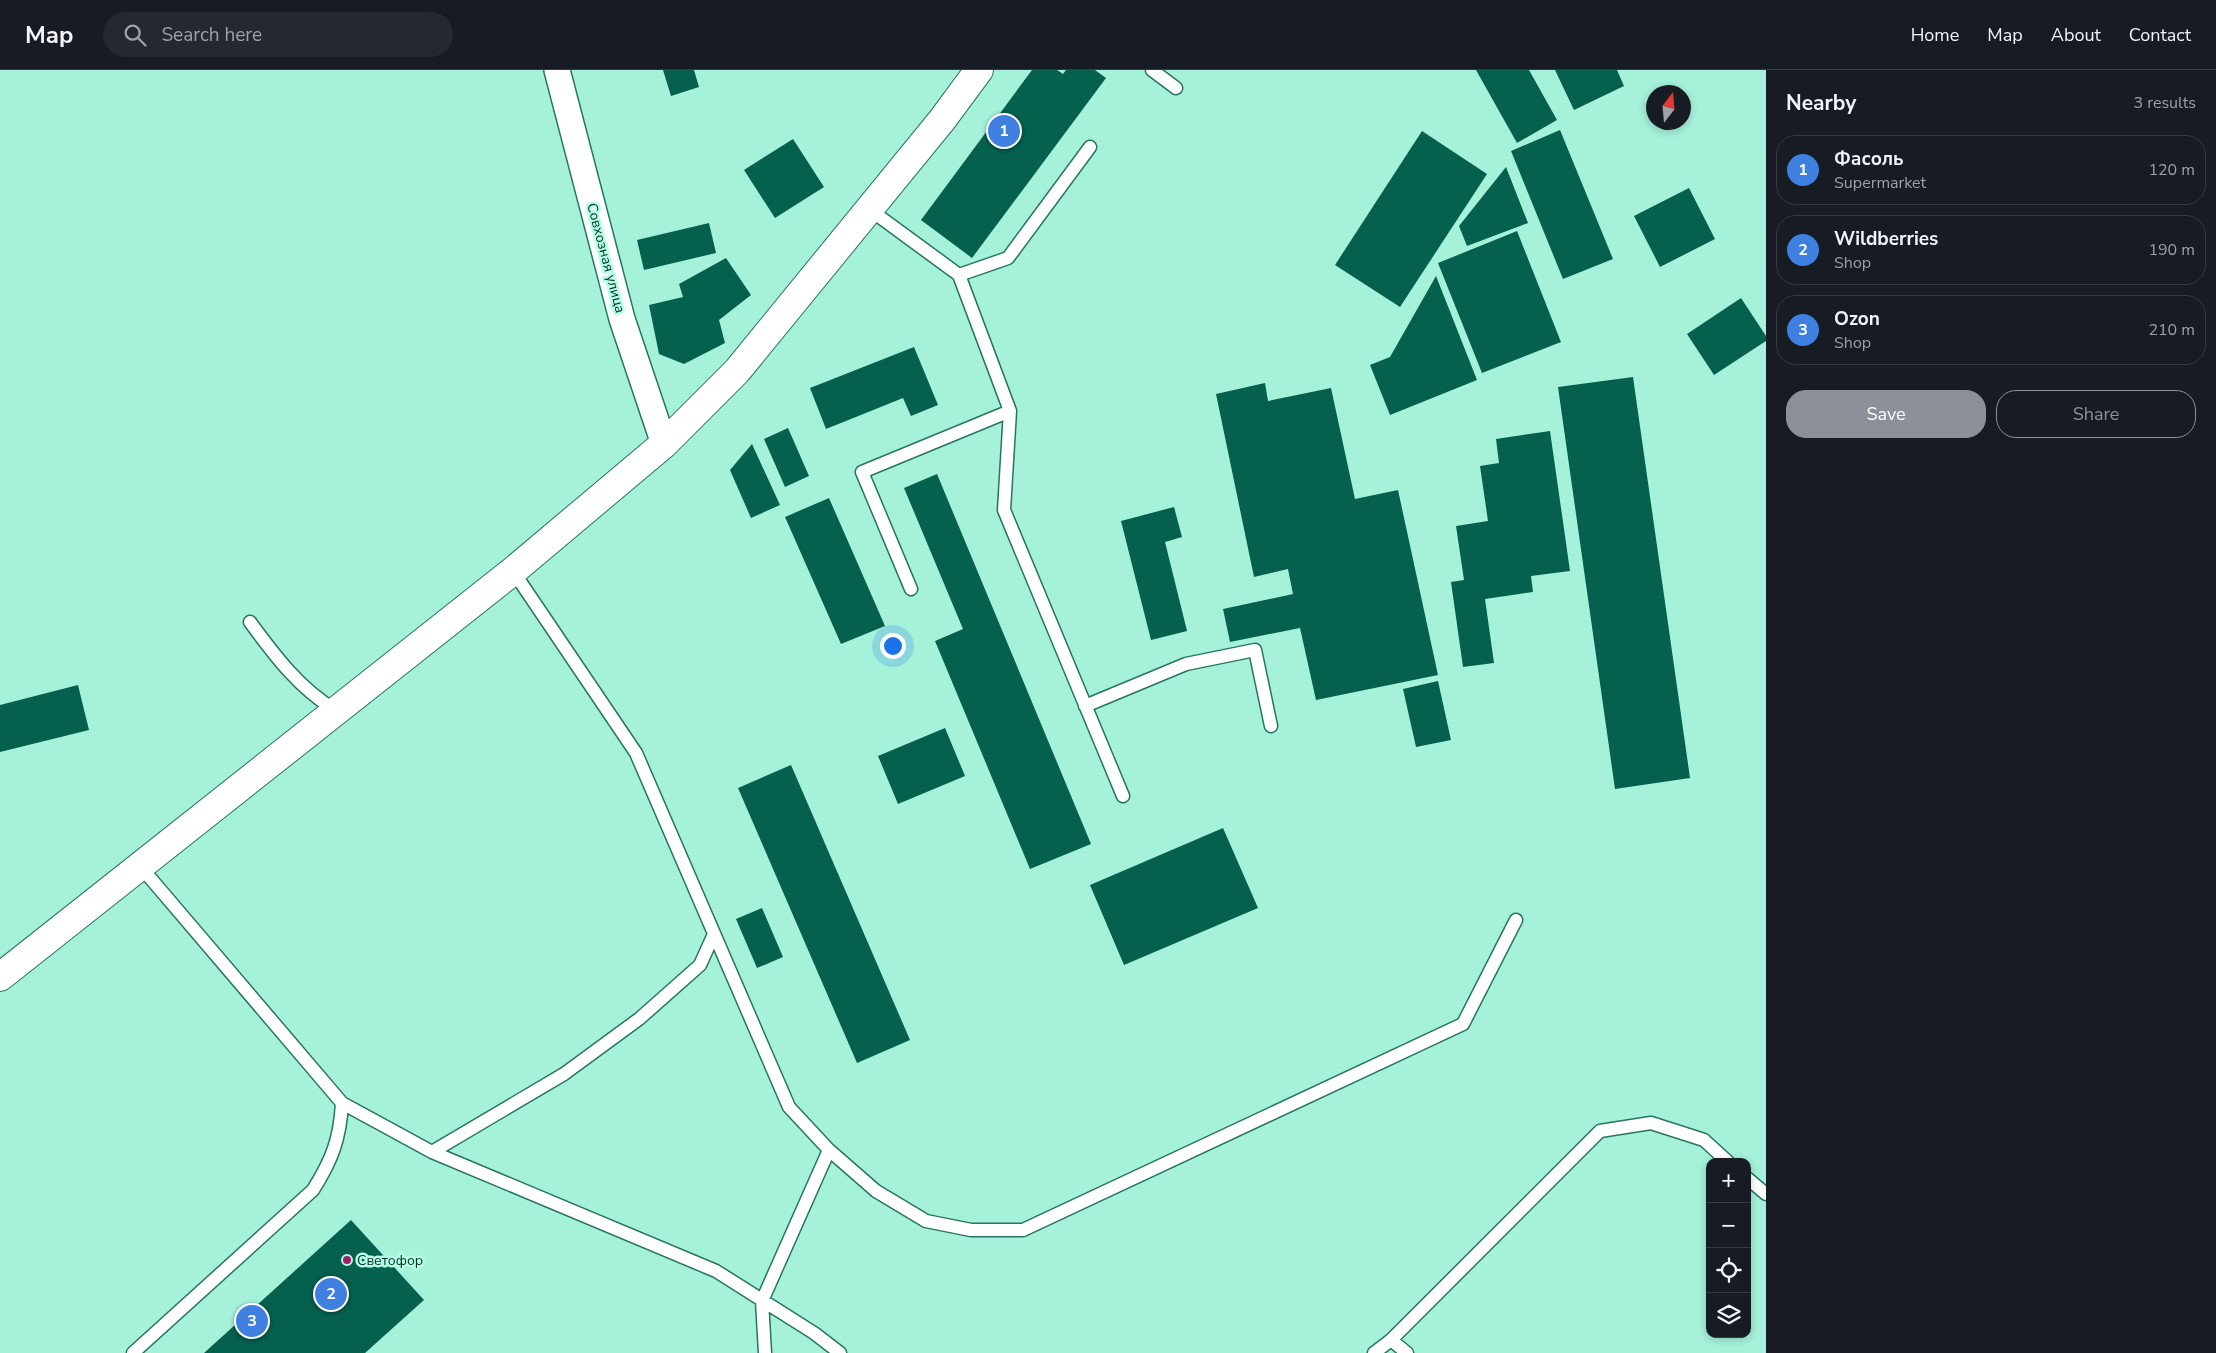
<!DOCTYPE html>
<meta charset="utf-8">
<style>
:root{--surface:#171b24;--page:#242831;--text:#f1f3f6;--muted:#9ea1a6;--line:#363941;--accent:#8c9099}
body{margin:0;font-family:"Nunito Sans",sans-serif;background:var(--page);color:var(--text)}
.controls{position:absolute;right:15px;bottom:15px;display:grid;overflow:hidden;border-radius:10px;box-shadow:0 2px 8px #0003}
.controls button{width:45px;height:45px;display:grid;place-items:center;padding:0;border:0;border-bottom:1px solid var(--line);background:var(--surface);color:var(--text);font:25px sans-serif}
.compass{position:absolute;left:1646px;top:15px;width:45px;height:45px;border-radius:50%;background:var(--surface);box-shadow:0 2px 8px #0003;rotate:16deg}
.you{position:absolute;left:892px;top:575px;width:18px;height:18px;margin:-12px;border:4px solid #fff;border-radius:50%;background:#1a73e8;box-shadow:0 0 0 8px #1a73e833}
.badge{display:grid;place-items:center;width:32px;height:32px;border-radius:50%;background:var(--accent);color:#fff;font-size:16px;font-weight:700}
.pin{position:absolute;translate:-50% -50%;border:2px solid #fff;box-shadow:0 1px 5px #0006}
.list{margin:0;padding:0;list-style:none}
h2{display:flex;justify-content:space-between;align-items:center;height:65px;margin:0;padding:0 20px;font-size:21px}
h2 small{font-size:16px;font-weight:400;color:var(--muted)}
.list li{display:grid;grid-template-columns:32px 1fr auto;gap:15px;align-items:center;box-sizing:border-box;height:70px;margin:0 10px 10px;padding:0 10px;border:1px solid var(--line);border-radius:20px}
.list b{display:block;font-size:19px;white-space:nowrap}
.list p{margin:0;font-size:16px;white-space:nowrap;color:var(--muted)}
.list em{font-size:16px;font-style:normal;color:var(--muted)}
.actions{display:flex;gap:10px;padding:15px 20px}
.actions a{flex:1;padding:11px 0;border:1px solid var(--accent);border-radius:20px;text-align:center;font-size:18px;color:var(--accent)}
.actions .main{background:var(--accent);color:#fff}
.icon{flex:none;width:28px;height:28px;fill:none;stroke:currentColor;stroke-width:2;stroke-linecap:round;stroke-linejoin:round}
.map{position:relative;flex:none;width:1766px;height:1283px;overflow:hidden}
header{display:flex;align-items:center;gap:30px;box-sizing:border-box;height:70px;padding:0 25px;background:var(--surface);border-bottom:1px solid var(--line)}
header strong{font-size:24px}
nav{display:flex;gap:28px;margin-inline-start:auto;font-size:18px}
.search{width:350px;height:45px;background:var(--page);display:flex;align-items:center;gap:12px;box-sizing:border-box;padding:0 18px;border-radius:28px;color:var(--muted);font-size:19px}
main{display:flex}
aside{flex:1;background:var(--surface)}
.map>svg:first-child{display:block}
</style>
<header>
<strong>Map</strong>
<div class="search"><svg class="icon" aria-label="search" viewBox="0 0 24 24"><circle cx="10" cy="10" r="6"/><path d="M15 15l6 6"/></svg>Search here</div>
<nav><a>Home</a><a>Map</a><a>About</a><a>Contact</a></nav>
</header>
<main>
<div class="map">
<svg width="1766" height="1283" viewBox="0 0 1766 1283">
<rect width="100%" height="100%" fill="#a5f1da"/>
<path fill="#05604e" d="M663 0H694L699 17 671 26Z
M1032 0H1057L1063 4 1066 0H1095L1106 8 972 188 921 150Z
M1476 0H1529L1557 50 1517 73Z
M1555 0H1617L1624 16 1574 40Z
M1560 60 1613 189 1563 209 1511 81Z
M1422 61 1487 104 1400 237 1335 195Z
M793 69 824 117 775 148 744 100Z
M1506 97 1528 153 1467 176 1459 156Z
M1689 118 1715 169 1660 197 1634 146Z
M709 153 716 183 644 200 637 170Z
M1517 161 1561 272 1482 303 1438 193Z
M726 188 751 225 719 250 725 273 684 294 659 284 649 235 683 227 679 214Z
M1436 206 1477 310 1390 345 1370 295 1390 287Z
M1741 228 1766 266V271L1714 305 1687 264Z
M914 277 938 335 911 346 903 328 826 359 810 318Z
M1633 307 1690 708 1615 719 1558 317Z
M1265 313 1268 331 1331 318 1355 429 1398 420 1438 605 1316 630 1300 558 1230 572 1223 539 1293 524 1288 499 1254 507 1216 324Z
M788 358 809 406 785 417 764 369Z
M1550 361 1570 501 1531 506 1533 522 1485 529 1494 593 1463 597 1451 512 1464 510 1456 456 1488 451 1480 396 1499 393 1496 369Z
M752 374 780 435 751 448 730 400Z
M937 404 1091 774 1030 799 935 571 963 559 904 418Z
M829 428 885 556 841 574 785 447Z
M1174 437 1182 467 1165 472 1187 561 1151 570 1121 451Z
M1438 611 1451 670 1416 677 1403 619Z
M78 615 89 660 0 682V635Z
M945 658 965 706 898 734 878 686Z
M791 695 910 970 857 993 738 718Z
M1223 758 1258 838 1124 895 1090 815Z
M762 838 783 887 757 898 736 849Z
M351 1150 424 1230 365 1283H204Z"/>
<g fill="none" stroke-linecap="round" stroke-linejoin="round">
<g stroke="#277562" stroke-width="15">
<path id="service" d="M1152 0 1176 18
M869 139 959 205 1008 188 1090 77
M959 205 1010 341 1004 440 1123 726
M513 501 636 683 789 1037 829 1080 876 1121 926 1151 971 1160H1023L1463 954 1516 850
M911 519 862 402 1010 341
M250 552C275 586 299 618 335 640
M1085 636 1186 594 1255 580 1271 656
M140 796 342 1033 432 1082 716 1201 814 1263 840 1283
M432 1082 564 1004 639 949 700 895 714 864
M1747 1108 1766 1124
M1391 1270 1407 1283
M133 1283 313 1120C332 1090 340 1069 342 1033
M765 1283 762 1231 829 1080
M1374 1283 1391 1270 1600 1061 1651 1053 1704 1070 1728 1092"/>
</g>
<g stroke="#277562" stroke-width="28">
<path id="minor" d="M557 0 622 249 664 374"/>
</g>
<g stroke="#277562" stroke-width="30">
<path id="tertiary" d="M0 907 513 501 664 374 737 301 942 50 979 0"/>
</g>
<use href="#service" stroke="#fff" stroke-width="12"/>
<use href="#minor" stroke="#fff" stroke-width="25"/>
<use href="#tertiary" stroke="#fff" stroke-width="28"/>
</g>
<circle fill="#a31b65" stroke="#b2fee7" stroke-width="2" cx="347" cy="1190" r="5"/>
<g text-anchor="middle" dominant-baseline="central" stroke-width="5" stroke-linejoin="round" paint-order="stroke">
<g font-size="14" fill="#0f2f27" stroke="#b2fee7">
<text transform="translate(606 188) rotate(75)">Совхозная улица</text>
</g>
<g font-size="14" fill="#0f2f27" stroke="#b2fee7" text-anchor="start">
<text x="357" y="1190">Светофор</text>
</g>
</g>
</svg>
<div class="controls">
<button>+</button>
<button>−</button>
<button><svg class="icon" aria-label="locate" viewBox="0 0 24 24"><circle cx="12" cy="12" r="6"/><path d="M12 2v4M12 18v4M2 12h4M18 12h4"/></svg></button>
<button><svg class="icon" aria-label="layers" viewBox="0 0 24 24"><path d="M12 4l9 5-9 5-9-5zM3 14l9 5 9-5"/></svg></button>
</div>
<svg class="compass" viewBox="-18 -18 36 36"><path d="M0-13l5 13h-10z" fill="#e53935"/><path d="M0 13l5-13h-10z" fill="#9ea1a6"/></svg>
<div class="you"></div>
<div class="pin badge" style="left:1004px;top:61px;background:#3f7fe0">1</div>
<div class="pin badge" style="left:331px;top:1224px;background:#3f7fe0">2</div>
<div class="pin badge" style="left:252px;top:1251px;background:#3f7fe0">3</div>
</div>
<aside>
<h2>Nearby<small>3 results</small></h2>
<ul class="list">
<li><span class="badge" style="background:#3f7fe0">1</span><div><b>Фасоль</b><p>Supermarket</p></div><em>120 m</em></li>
<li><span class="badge" style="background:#3f7fe0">2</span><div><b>Wildberries</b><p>Shop</p></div><em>190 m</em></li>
<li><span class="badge" style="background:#3f7fe0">3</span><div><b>Ozon</b><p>Shop</p></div><em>210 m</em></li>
</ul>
<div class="actions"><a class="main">Save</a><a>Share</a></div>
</aside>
</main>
